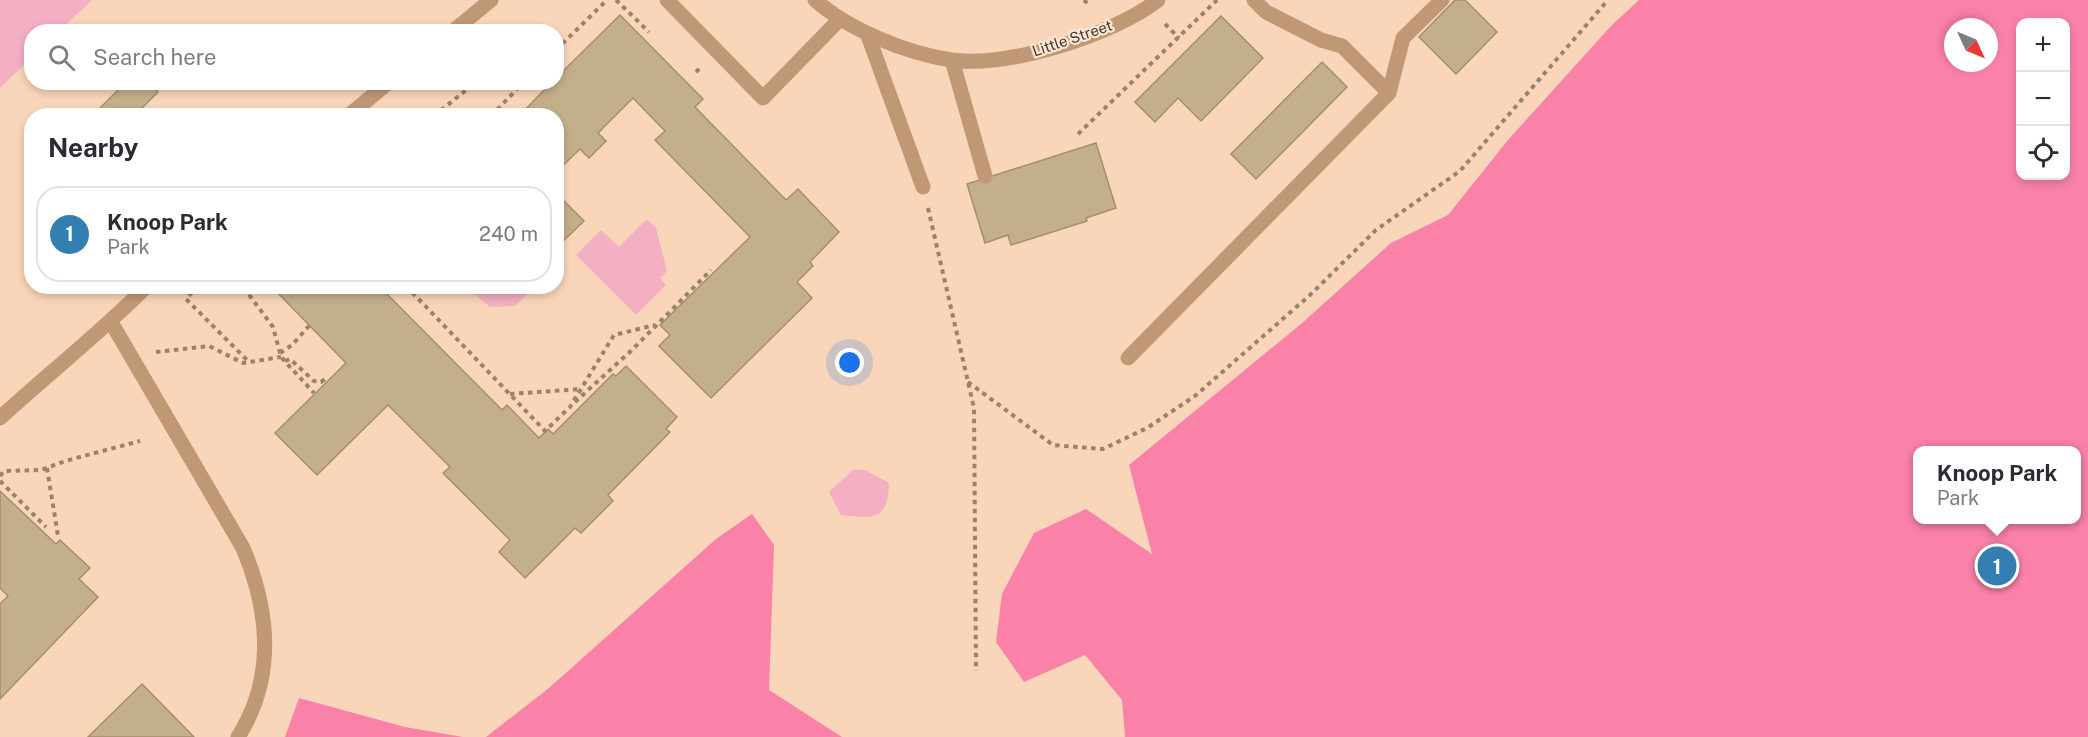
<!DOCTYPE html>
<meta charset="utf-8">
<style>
:root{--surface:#fff;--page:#f7f7f7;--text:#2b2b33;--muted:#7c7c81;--line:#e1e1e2;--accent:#337fb2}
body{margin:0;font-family:"Public Sans",sans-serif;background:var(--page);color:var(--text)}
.controls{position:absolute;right:18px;top:18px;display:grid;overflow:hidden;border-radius:12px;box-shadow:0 3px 9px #0003}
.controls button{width:54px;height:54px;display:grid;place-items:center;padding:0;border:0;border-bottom:2px solid var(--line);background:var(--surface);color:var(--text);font:30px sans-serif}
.compass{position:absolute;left:1944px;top:18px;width:54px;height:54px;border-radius:50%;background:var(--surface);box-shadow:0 3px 9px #0003;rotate:134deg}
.you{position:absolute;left:850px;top:363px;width:21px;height:21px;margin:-15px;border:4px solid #fff;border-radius:50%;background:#1a73e8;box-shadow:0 0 0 9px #1a73e833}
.badge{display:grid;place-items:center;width:39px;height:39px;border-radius:50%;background:var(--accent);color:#fff;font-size:20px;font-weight:700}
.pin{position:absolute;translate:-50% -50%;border:3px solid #fff;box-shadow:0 2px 6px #0006}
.popup{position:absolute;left:1913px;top:446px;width:168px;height:78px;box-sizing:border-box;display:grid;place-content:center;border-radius:12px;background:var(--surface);filter:drop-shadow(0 2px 4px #0005);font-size:20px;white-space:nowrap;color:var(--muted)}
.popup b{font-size:22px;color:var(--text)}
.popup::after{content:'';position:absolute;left:50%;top:100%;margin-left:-12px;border:12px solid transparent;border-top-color:var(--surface)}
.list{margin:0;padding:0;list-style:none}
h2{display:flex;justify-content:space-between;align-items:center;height:78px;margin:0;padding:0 24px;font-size:26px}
h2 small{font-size:20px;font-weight:400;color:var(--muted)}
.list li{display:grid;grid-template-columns:39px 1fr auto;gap:18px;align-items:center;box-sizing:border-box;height:96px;margin:0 12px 12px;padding:0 12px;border:2px solid var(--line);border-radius:24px}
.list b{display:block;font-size:22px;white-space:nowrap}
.list p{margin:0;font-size:20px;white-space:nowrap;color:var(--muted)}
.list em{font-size:20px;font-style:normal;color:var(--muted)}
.icon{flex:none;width:33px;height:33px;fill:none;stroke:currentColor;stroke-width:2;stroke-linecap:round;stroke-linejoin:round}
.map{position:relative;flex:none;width:2088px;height:737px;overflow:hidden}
.search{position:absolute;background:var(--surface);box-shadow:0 3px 9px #0003;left:24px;top:24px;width:540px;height:66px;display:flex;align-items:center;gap:15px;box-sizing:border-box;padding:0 21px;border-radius:24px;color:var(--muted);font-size:22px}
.panel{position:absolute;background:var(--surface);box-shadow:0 3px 9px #0003;left:24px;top:108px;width:540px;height:186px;border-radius:24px}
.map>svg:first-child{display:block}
</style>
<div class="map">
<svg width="2088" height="737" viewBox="0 0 2088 737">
<rect width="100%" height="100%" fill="#f9d6b9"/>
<path fill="#f5afc2" d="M0 0H92L59 31 32 32 31 58 0 88Z
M647 219 656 228 667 271 660 278 666 285 636 315 576 255 601 230 619 247Z
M466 287 534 286 535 287 515 306 490 307Z
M853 470H865L889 483C888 522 873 518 841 515L829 492Z"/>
<path fill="#fa82a8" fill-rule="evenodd" d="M1639 0H2088V737H1125L1122 700 1085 655 1024 682 996 642 1002 594 1034 533 1086 509 1152 554 1129 465 1301 324 1391 243 1448 215 1508 140 1611 26ZM2066 22V176H2020V22ZM1953 27H1989V63H1953ZM1918 450H2076V520H1918Z
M752 514 774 545 769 690 842 737H486L549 688 716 539Z
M299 698 405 727 463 737H285Z"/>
<path fill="#c4af8b" stroke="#a48f6c" stroke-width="1.5" d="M1455 0H1465L1497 32 1456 74 1419 37Z
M620 15 703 99 695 107 786 200 798 189 839 232 810 262 813 266 797 282 812 298 711 398 659 346 670 335 660 325 750 237 655 140 665 131 633 98 598 133 606 141 589 158 580 149 556 172V116H519L552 82H556V78Z
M1221 16 1263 58 1201 121 1178 98 1155 122 1135 102Z
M1322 62 1347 87 1256 179 1231 154Z
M126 82H149L158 92 134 116H97L95 113Z
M1096 143 1116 208 1086 218 1087 221 1011 245 1008 235 985 243 967 184Z
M556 193 584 221 556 248Z
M271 286H379L502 410 507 405 539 438 548 429 553 434 613 374 616 376 626 366 677 417 666 429 670 432 608 495 613 501 581 533 575 528 525 578 499 552 510 540 443 473 450 467 388 405 317 475 275 433 346 363Z
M0 491 56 544 60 540 90 568 79 579 98 597 0 699V604L8 596 0 588Z
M142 684 194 737H88Z"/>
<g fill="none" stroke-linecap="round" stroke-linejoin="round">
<path stroke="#9a826e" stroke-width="4" stroke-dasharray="4.5 4.5" stroke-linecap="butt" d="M616 0 649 32
M1084 0 1088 4
M1165 24 1179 38
M556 50 607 0
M696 72 702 66
M434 116 476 82
M491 116 524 82
M1078 134 1217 0
M928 208 974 408 976 671
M198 286 186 299 249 362
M253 286 250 296 273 327 281 357 314 393
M406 286 545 431 570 407 614 335 655 325
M156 352 209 346 243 363 281 357
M280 353 292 345 309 326
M285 361 290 359 314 381 321 382 328 377
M968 382 1053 445 1103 449 1147 428 1195 396 1310 295 1376 230 1460 171 1608 0
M510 394 581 389
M575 402 632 350 711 270
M47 468 58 536
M0 476 4 471 41 470 65 461 140 441
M0 481 46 527"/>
<path stroke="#c19876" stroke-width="15" d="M667 0 763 98 840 19
M815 0C849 30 906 53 951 60 1009 68 1113 35 1158 0
M1254 0 1266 12 1321 40 1342 46 1389 93
M452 32 491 0
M867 33 923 187
M952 60 985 176
M348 116 389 82
M111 322 243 548C269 610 276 677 238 737
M1128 358 1389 93 1403 38 1442 0
M0 418C48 374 100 333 147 286"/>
</g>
<g text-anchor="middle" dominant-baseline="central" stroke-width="4.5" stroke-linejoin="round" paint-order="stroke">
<g font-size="15" fill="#47392e" stroke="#fbe6d5">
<text transform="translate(1072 38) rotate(-19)">Little Street</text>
</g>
</g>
</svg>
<div class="controls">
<button>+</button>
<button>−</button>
<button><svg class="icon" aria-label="locate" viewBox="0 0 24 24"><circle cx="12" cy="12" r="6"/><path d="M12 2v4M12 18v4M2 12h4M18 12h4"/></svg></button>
</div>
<svg class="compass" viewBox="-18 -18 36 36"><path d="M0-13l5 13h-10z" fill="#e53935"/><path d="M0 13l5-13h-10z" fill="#7c7c81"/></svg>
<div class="you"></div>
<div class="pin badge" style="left:1997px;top:566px">1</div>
<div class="popup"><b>Knoop Park</b>Park</div>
<div class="search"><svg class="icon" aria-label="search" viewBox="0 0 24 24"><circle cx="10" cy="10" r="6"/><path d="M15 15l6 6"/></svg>Search here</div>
<section class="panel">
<h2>Nearby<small></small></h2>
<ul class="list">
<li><span class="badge">1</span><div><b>Knoop Park</b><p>Park</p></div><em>240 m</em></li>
</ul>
</section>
</div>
